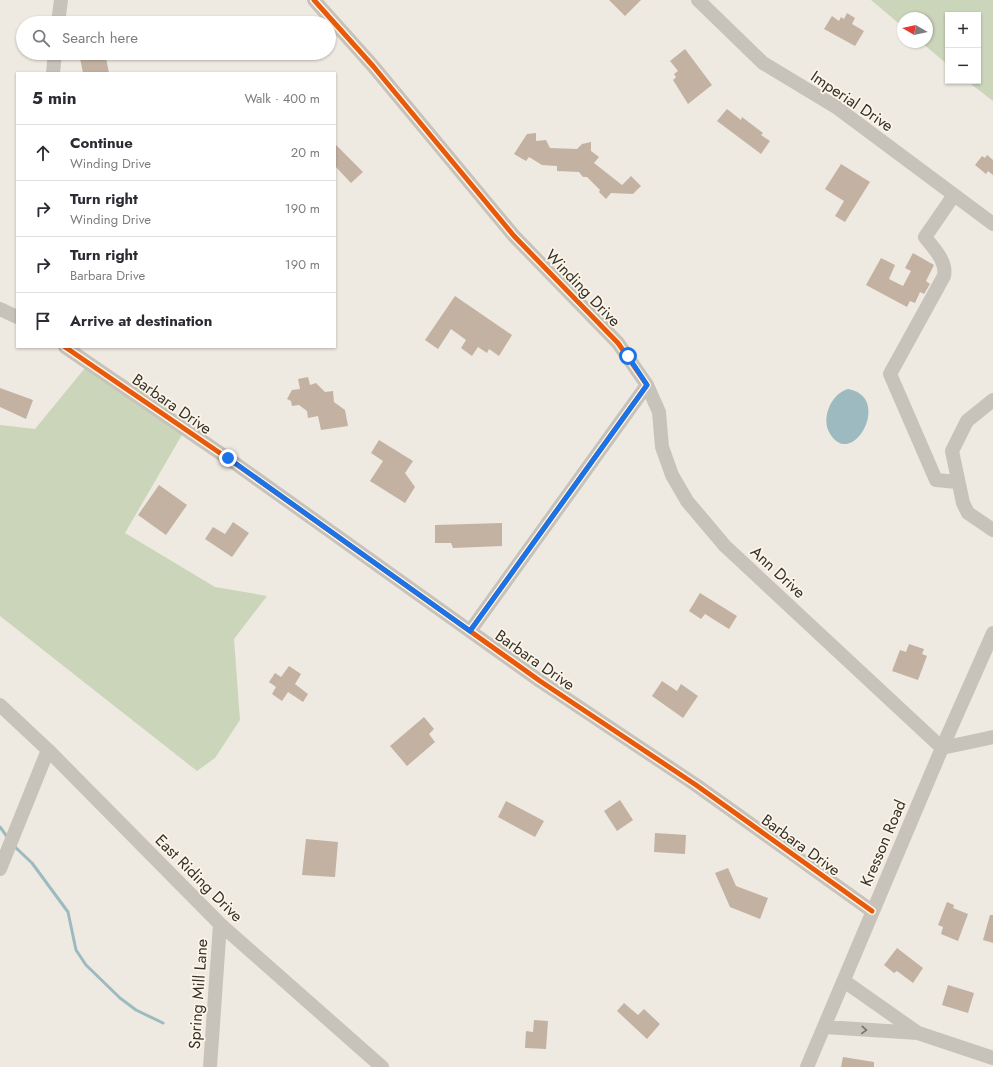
<!DOCTYPE html>
<meta charset="utf-8">
<style>
:root{--surface:#fff;--page:#f7f7f7;--text:#2b2b33;--muted:#7c7c81;--line:#e1e1e2}
body{margin:0;font-family:Jost,sans-serif;background:var(--page);color:var(--text)}
.controls{position:absolute;right:12px;top:12px;display:grid;overflow:hidden;border-radius:0px;box-shadow:0 1px 3px #0004}
.controls button{width:36px;height:36px;display:grid;place-items:center;padding:0;border:0;border-bottom:1px solid var(--line);background:var(--surface);color:var(--text);font:20px sans-serif}
.compass{position:absolute;left:897px;top:12px;width:36px;height:36px;border-radius:50%;background:var(--surface);box-shadow:0 1px 3px #0004;rotate:279deg}
.stop{position:absolute;width:12px;height:12px;margin:-9px;border:3px solid #1a73e8;border-radius:50%;background:#fff}
.stop.end{background:#1a73e8;border-color:#fff;box-shadow:0 1px 4px #0008}
.list{margin:0;padding:0;list-style:none}
h2{display:flex;justify-content:space-between;align-items:center;height:52px;margin:0;padding:0 16px;font-size:17px}
h2 small{font-size:13px;font-weight:400;color:var(--muted)}
.list li{display:grid;grid-template-columns:26px 1fr auto;gap:12px;align-items:center;box-sizing:border-box;height:56px;padding:0 16px;border-top:1px solid var(--line)}
.list b{display:block;font-size:15px;white-space:nowrap}
.list p{margin:0;font-size:13px;white-space:nowrap;color:var(--muted)}
.list em{font-size:13px;font-style:normal;color:var(--muted)}
.icon{flex:none;width:22px;height:22px;fill:none;stroke:currentColor;stroke-width:2;stroke-linecap:round;stroke-linejoin:round}
.map{position:relative;flex:none;width:993px;height:1067px;overflow:hidden}
.search{position:absolute;background:var(--surface);box-shadow:0 1px 3px #0004;left:16px;top:16px;width:320px;height:44px;display:flex;align-items:center;gap:10px;box-sizing:border-box;padding:0 14px;border-radius:22px;color:var(--muted);font-size:15px}
.panel{position:absolute;background:var(--surface);box-shadow:0 1px 3px #0004;left:16px;top:72px;width:320px;height:276px;border-radius:0px}
.map>svg:first-child{display:block}
</style>
<div class="map">
<svg width="993" height="1067" viewBox="0 0 993 1067">
<rect width="100%" height="100%" fill="#eeeae1"/>
<path fill="#cbd5ba" d="M871 0H993V101L967 81H978V15H948V65L921 42H927V18H903V27Z
M85 368 183 433 125 533 215 587 267 596 234 639 240 720 215 758 197 771 0 616V425L35 429Z"/>
<path fill="#9dbac0" d="M848 389C894 397 851 473 829 432 821 417 832 393 848 389Z"/>
<g fill="none" stroke-linecap="round" stroke-linejoin="round">
<path stroke="#9dbac0" stroke-width="3" d="M0 827 8 838
M14 846 32 863 68 912 76 950 86 965 120 998 136 1010 163 1023"/>
</g>
<path fill="#c3b2a2" d="M609 0H641L625 16Z
M847 13 855 18 852 24 864 31 855 46 824 29 832 16 839 21 841 17 844 19Z
M685 49 712 85 688 104 673 80 676 77 674 74 678 71 670 61Z
M79 53H105L109 73H83Z
M727 109 741 120 742 117 763 133 761 135 770 141 761 154 717 121Z
M536 133V141L546 140 550 148 577 149 582 144 591 142V151L599 157 594 163 622 185 631 176 641 186 633 194 611 193 606 199 599 192 600 190 587 177H583L579 172 557 171V166L542 165 529 157 526 161 514 154 527 134Z
M335 144 363 172 351 183 335 166Z
M987 155 993 160V175L988 171 986 174 975 165 982 156 985 158Z
M841 164 870 182 845 222 835 216 844 201 825 189Z
M913 253 934 265 926 281 930 284 924 294 920 292 915 303 910 301 907 307 866 285 881 258 895 265 889 279 903 286 911 271 905 268Z
M455 296 512 335 499 356 489 349 487 353 478 347 472 356 461 348 466 340 451 329 438 349 425 340Z
M308 377 310 385 316 383 325 392 333 391 334 402 345 410 348 426 321 430 318 416 308 418 307 411 299 405 292 406 291 401 287 399 292 390 300 389 298 379Z
M0 388 33 400 26 419 0 407Z
M379 440 413 461 405 473 415 487 405 503 370 481 383 461 371 453Z
M159 485 187 505 166 535 138 515Z
M233 522 249 533 232 557 205 539 213 527 225 534Z
M502 523V546L453 548 451 543H435V525Z
M700 593 737 616 729 629 705 614 701 619 689 611Z
M909 644 924 649 922 654 927 656 918 680 892 671 900 650 906 652Z
M289 666 301 674 295 684 308 694 303 702 288 692 282 701 272 694 276 687 269 682 275 673 281 677Z
M662 681 677 691 681 684 698 696 683 718 652 696Z
M424 717 434 729 429 734 435 742 407 766 390 746Z
M620 800 633 820 617 831 604 811Z
M506 801 544 821 535 837 498 817Z
M655 833 686 835 685 854 654 852Z
M306 839 338 842 335 877 302 875Z
M728 868 736 886 768 898 760 919 730 907 715 873Z
M947 902 954 905 953 908 968 914 958 941 941 934 943 927 938 925Z
M990 915H993V943L983 940Z
M897 948 923 968 913 983 897 971 894 973 884 965Z
M948 985 974 993 968 1013 942 1005Z
M624 1003 638 1015 644 1009 660 1024 647 1039 617 1011Z
M534 1020 548 1021 546 1049 525 1048 526 1031 533 1032Z
M843 1057 874 1062V1067H841Z"/>
<g fill="none" stroke-linecap="round" stroke-linejoin="round">
<path stroke="#c7c2ba" stroke-width="14" d="M314 0 373 66 514 236 618 343 647 385 470 631
M698 0 763 63 836 107 993 224
M58 23 61 0
M53 73 55 53
M954 195 925 237C934 249 947 261 944 276L890 374 936 480 957 482
M0 309 17 317
M65 347 236 464 540 681 696 785 872 911
M647 385 659 412 662 447 672 475 687 501 725 546 942 748 993 737
M993 400 967 421 952 451 963 503 968 513 993 530
M0 705 48 750 220 924 382 1067
M0 869 48 750
M844 981 918 1033
M825 1027 918 1033 993 1058
M210 1067 220 924
M807 1067 942 748 993 633"/>
<g stroke="#faf6e9" stroke-width="8">
<path id="cycleway" d="M314 0 373 66 514 236 618 343 647 385 470 631
M65 347 236 464 540 681 696 785 872 911"/>
</g>
<use href="#cycleway" stroke="#e8590c" stroke-width="5"/>
</g>
<defs><path id="oneway-chevron" d="M-2-3.5L2.5 0L-2 3.5" fill="none" stroke-width="1.6" stroke-linecap="round" stroke-linejoin="round"/></defs>
<use stroke="#78726a" href="#oneway-chevron" transform="translate(864 1030) rotate(4)"/>
<g fill="none" stroke-linecap="round" stroke-linejoin="round">
<path stroke="#1a73e8" stroke-width="5" d="M228 458 470 631 647 385 628 356"/>
</g>
<g text-anchor="middle" dominant-baseline="central" stroke-width="3.5" stroke-linejoin="round" paint-order="stroke">
<g font-size="16" fill="#383028" stroke="#faf6e9">
<text transform="translate(852 101) rotate(34)">Imperial Drive</text>
<text transform="translate(583 288) rotate(46)">Winding Drive</text>
<text transform="translate(172 404) rotate(35)">Barbara Drive</text>
<text transform="translate(778 572) rotate(43)">Ann Drive</text>
<text transform="translate(535 660) rotate(35)">Barbara Drive</text>
<text transform="translate(883 843) rotate(-67)">Kresson Road</text>
<text transform="translate(801 845) rotate(36)">Barbara Drive</text>
<text transform="translate(199 878) rotate(45)">East Riding Drive</text>
<text transform="translate(198 994) rotate(-86)">Spring Mill Lane</text>
</g>
</g>
</svg>
<div class="controls">
<button>+</button>
<button>−</button>
</div>
<svg class="compass" viewBox="-18 -18 36 36"><path d="M0-13l5 13h-10z" fill="#e53935"/><path d="M0 13l5-13h-10z" fill="#7c7c81"/></svg>
<div class="stop" style="left:628px;top:356px"></div>
<div class="stop end" style="left:228px;top:458px"></div>
<div class="search"><svg class="icon" aria-label="search" viewBox="0 0 24 24"><circle cx="10" cy="10" r="6"/><path d="M15 15l6 6"/></svg>Search here</div>
<section class="panel">
<h2>5 min<small>Walk · 400 m</small></h2>
<ul class="list">
<li><svg class="icon" aria-label="ahead" viewBox="0 0 24 24"><path d="M12 20V5M6 11l6-6 6 6"/></svg><div><b>Continue</b><p>Winding Drive</p></div><em>20 m</em></li>
<li><svg class="icon" aria-label="right" viewBox="0 0 24 24"><path d="M7 20v-9h11M14 6l5 5-5 5"/></svg><div><b>Turn right</b><p>Winding Drive</p></div><em>190 m</em></li>
<li><svg class="icon" aria-label="right" viewBox="0 0 24 24"><path d="M7 20v-9h11M14 6l5 5-5 5"/></svg><div><b>Turn right</b><p>Barbara Drive</p></div><em>190 m</em></li>
<li><svg class="icon" aria-label="arrive" viewBox="0 0 24 24"><path d="M6 21V4h12l-3 4 3 4H6"/></svg><div><b>Arrive at destination</b></div></li>
</ul>
</section>
</div>
